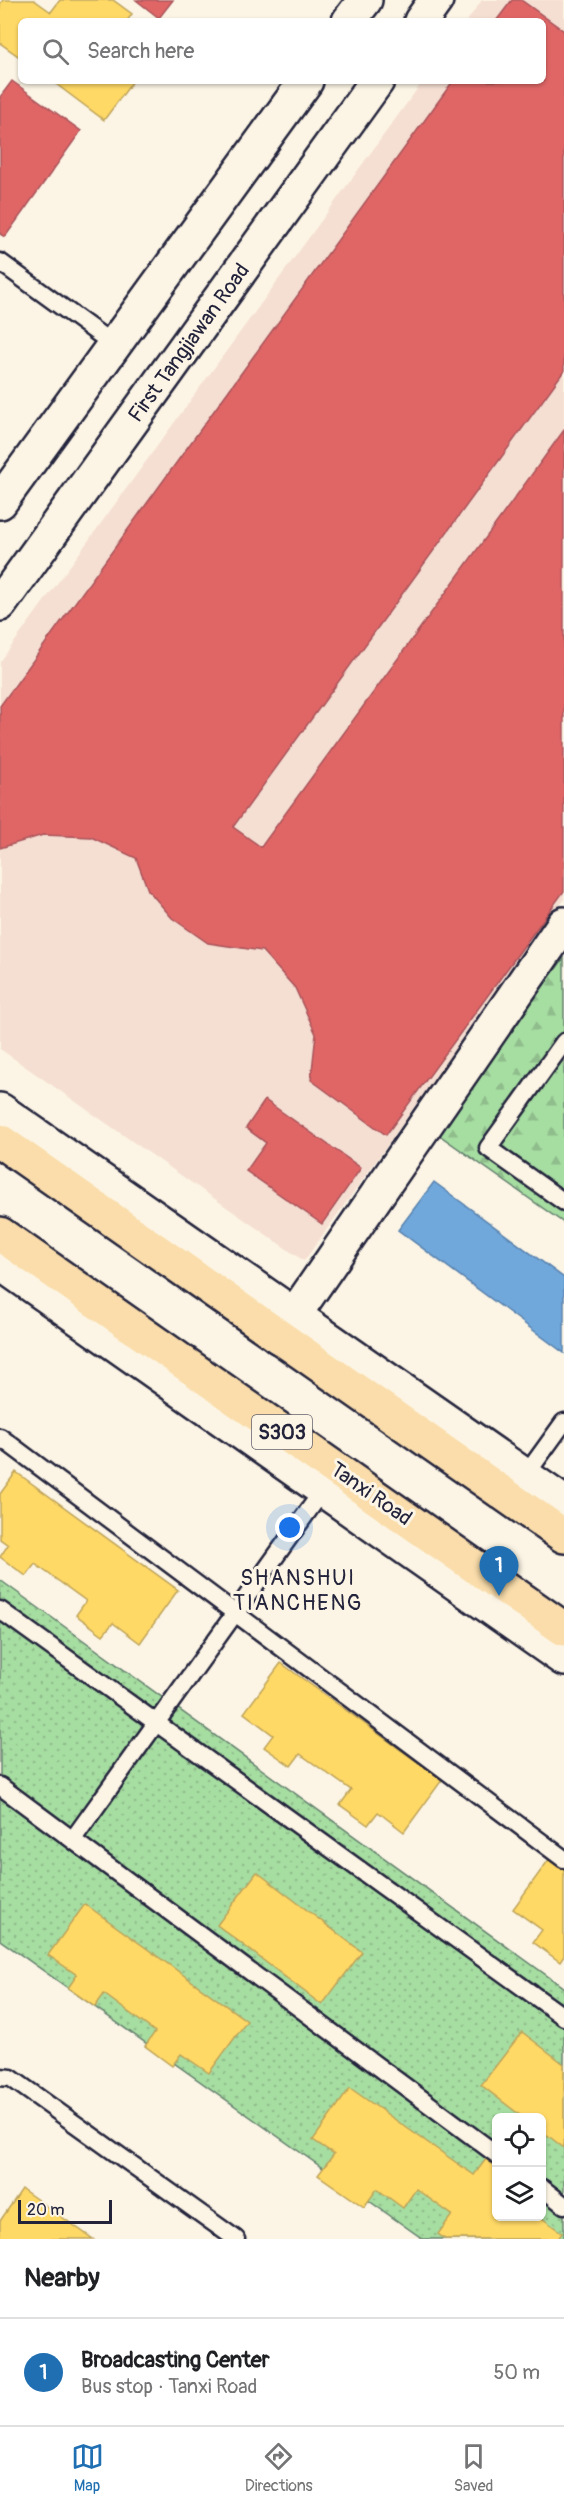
<!DOCTYPE html>
<meta charset="utf-8">
<style>
:root{--surface:#fff;--page:#f2f2f2;--text:#202124;--muted:#757577;--line:#e0e0e0;--accent:#1f6fb2}
body{margin:0;font-family:Pangolin,sans-serif;background:var(--page);color:var(--text)}
.controls{position:absolute;right:18px;bottom:18px;display:grid;overflow:hidden;border-radius:9px;box-shadow:0 2px 4px #0004}
.controls button{width:54px;height:54px;display:grid;place-items:center;padding:0;border:0;border-bottom:2px solid var(--line);background:var(--surface);color:var(--text);font:30px sans-serif}
.scale{position:absolute;left:18px;bottom:15px;width:94px;box-sizing:border-box;padding-left:6px;border:3px solid #22223b;border-top:0;font-size:16px;line-height:21px;white-space:nowrap;color:#22223b;-webkit-text-stroke:4px #fcf5e5;paint-order:stroke}
.you{position:absolute;left:290px;top:1528px;width:21px;height:21px;margin:-15px;border:4px solid #fff;border-radius:50%;background:#1a73e8;box-shadow:0 0 0 9px #1a73e833}
.badge{display:grid;place-items:center;width:39px;height:39px;border-radius:50%;background:var(--accent);color:#fff;font-size:20px;font-weight:700}
.pin{position:absolute;translate:-50% -50px;filter:drop-shadow(0 2px 3px #0008)}
.pin::after{content:'';position:absolute;top:32px;width:21px;height:18px;background:inherit;clip-path:polygon(0 0,100% 0,50% 100%)}
.list{margin:0;padding:0;list-style:none}
h2{display:flex;justify-content:space-between;align-items:center;height:78px;margin:0;padding:0 24px;font-size:26px}
h2 small{font-size:20px;font-weight:400;color:var(--muted)}
.list li{display:grid;grid-template-columns:39px 1fr auto;gap:18px;align-items:center;box-sizing:border-box;height:108px;padding:0 24px;border-top:2px solid var(--line)}
.list b{display:block;font-size:22px;white-space:nowrap}
.list p{margin:0;font-size:20px;white-space:nowrap;color:var(--muted)}
.list em{font-size:20px;font-style:normal;color:var(--muted)}
.icon{flex:none;width:33px;height:33px;fill:none;stroke:currentColor;stroke-width:2;stroke-linecap:round;stroke-linejoin:round}
.map{position:relative;flex:none;width:564px;height:2239px;overflow:hidden}
.search{position:absolute;background:var(--surface);box-shadow:0 2px 4px #0004;left:18px;right:18px;top:18px;height:66px;display:flex;align-items:center;gap:15px;box-sizing:border-box;padding:0 21px;border-radius:9px;color:var(--muted);font-size:22px}
.sheet{height:186px;background:var(--surface)}
nav{display:flex;justify-content:space-around;align-items:center;box-sizing:border-box;height:84px;border-top:2px solid var(--line);background:var(--surface);font-size:16px;color:var(--muted)}
nav a{display:grid;justify-items:center;gap:3px}
nav .on{color:var(--accent)}
.map>svg:first-child{display:block}
</style>
<div class="map">
<svg width="564" height="2239" viewBox="0 0 564 2239">
<defs>
<pattern id="grass-dots" width="8" height="8" patternUnits="userSpaceOnUse" patternTransform="scale(1.5)"><rect width="8" height="8" fill="#a6dda1"/><path d="M2 2h.1M6 6h.1" fill="none" stroke="#8fbd8c" stroke-width="1.8" stroke-linecap="round"/></pattern>
<pattern id="forest-firs" width="22" height="20" patternUnits="userSpaceOnUse" patternTransform="scale(1.5)"><rect width="22" height="20" fill="#a6dda1"/><path d="M5 1l3.5 6h-7zM16 11l3.5 6h-7z" fill="#8fbd8c"/></pattern>
</defs>
<rect width="100%" height="100%" fill="#fcf5e5"/>
<filter id="ink" filterUnits="userSpaceOnUse"><feTurbulence type="fractalNoise" baseFrequency=".0167" numOctaves="2"/><feDisplacementMap in="SourceGraphic" scale="12" xChannelSelector="R" yChannelSelector="G"/><feConvolveMatrix kernelMatrix="1 2 1 2 8 2 1 2 1" color-interpolation-filters="sRGB"/></filter>
<g filter="url(#ink)">
<path fill="#f5dfd2" d="M482 0H564V900L304 1261 0 1049V662L423 81H543V21H467Z"/>
<path fill="url(#grass-dots)" stroke="#64806e" stroke-width="1.5" fill-rule="evenodd" d="M0 1580 564 1988V2239H423L0 1940ZM496 2118H542V2216H496Z"/>
<path fill="url(#forest-firs)" stroke="#64806e" stroke-width="1.5" d="M564 958V1223L435 1132Z"/>
<path fill="#ffd966" stroke="#bda259" stroke-width="1.5" d="M3 0H34L51 12 60 0H113L132 14 127 21H21V58L0 43V4Z
M52 81H133L104 120Z
M16 1472 178 1590 140 1643 113 1623 103 1635 76 1615 86 1601 35 1564 26 1576 0 1557 8 1545 0 1539V1494Z
M281 1663 442 1780 404 1832 378 1812 368 1825 340 1805 351 1790 300 1754 291 1766 264 1747 273 1735 244 1713Z
M550 1858 564 1868V1956L560 1962 533 1942 542 1930 513 1909Z
M257 1872 362 1952 322 2005 217 1925Z
M85 1904 247 2021 209 2073 181 2054 172 2066 145 2046 155 2032 104 1994 95 2007 68 1988 77 1975 48 1955Z
M522 2032 564 2064V2148L542 2131V2118H524L481 2085Z
M350 2088 474 2175 486 2159 496 2167V2216H539L562 2233 558 2239H445L438 2234 452 2215 416 2189 403 2208 377 2189 364 2207 318 2175 334 2154 313 2140Z
M22 2189 93 2239H0V2221Z"/>
<path fill="#e06666" stroke="#a75259" stroke-width="1.5" d="M136 0H173L159 18Z
M512 0H521L564 31V371L233 827 261 847 564 430V891L386 1135 311 1080 316 1034 295 988 262 951 208 943 172 918 148 890 136 858 91 837 43 835 0 848V706L453 81H543V21H496Z
M12 81 81 131 5 237 0 234V97Z
M265 1100 361 1168 322 1224 246 1171 266 1143 246 1128Z"/>
<path fill="#6fa8dc" stroke="#5880ac" stroke-width="1.5" d="M434 1182 564 1278V1353L398 1230Z"/>
<g fill="none" stroke-linecap="round" stroke-linejoin="round">
<g stroke="#22223b" stroke-width="21">
<path id="service" d="M0 262 114 345
M564 1042 488 1148 564 1202
M0 1437 564 1859
M525 1476 564 1422
M0 1610 564 2017
M0 1786 496 2154
M73 1839 326 1486
M0 2077 11 2078 236 2239
M542 2188 564 2205"/>
</g>
<g stroke="#22223b" stroke-width="38">
<path id="minor" d="M279 1337 564 924"/>
</g>
<g stroke="#22223b" stroke-width="38">
<path id="tertiary" d="M349 21 365 0
M421 21 436 0
M0 502 306 81
M0 604 377 81
M0 1110 564 1503
M0 1263 564 1659"/>
</g>
<g stroke="#22223b" stroke-width="38">
<path id="primary" d="M0 1141 564 1536
M0 1234 564 1629"/>
</g>
<use href="#service" stroke="#fcf5e5" stroke-width="16"/>
<use href="#minor" stroke="#fcf5e5" stroke-width="33"/>
<use href="#tertiary" stroke="#fcf5e5" stroke-width="33"/>
<use href="#primary" stroke="#faddab" stroke-width="33"/>
</g>
</g>
<g text-anchor="middle" dominant-baseline="central" stroke-width="6" stroke-linejoin="round" paint-order="stroke">
<rect fill="#fcf5e5" stroke="#63616e" stroke-width="1.5" x="252" y="1415" width="60" height="34" rx="4.5"/>
<g font-size="20" font-weight="bold" fill="#22223b">
<text x="282" y="1432">S303</text>
</g>
<g font-size="21" fill="#22223b" stroke="#fcf5e5">
<text transform="translate(189 343) rotate(-54)">First Tangjiawan Road</text>
<text transform="translate(371 1494) rotate(35)">Tanxi Road</text>
</g>
<g font-size="22" letter-spacing="1.5" fill="#22223b" stroke="#fcf5e5">
<text x="298" y="1578">SHANSHUI<tspan x="298" dy="25">TIANCHENG</tspan></text>
</g>
</g>
</svg>
<div class="controls">
<button><svg class="icon" aria-label="locate" viewBox="0 0 24 24"><circle cx="12" cy="12" r="6"/><path d="M12 2v4M12 18v4M2 12h4M18 12h4"/></svg></button>
<button><svg class="icon" aria-label="layers" viewBox="0 0 24 24"><path d="M12 4l9 5-9 5-9-5zM3 14l9 5 9-5"/></svg></button>
</div>
<div class="scale">20 m</div>
<div class="you"></div>
<div class="pin badge" style="left:499px;top:1596px">1</div>
<div class="search"><svg class="icon" aria-label="search" viewBox="0 0 24 24"><circle cx="10" cy="10" r="6"/><path d="M15 15l6 6"/></svg>Search here</div>
</div>
<section class="sheet">
<h2>Nearby<small></small></h2>
<ul class="list">
<li><span class="badge">1</span><div><b>Broadcasting Center</b><p>Bus stop · Tanxi Road</p></div><em>50 m</em></li>
</ul>
</section>
<nav>
<a class="on"><svg class="icon" aria-label="map" viewBox="0 0 24 24"><path d="M3 6l6-2 6 2 6-2v14l-6 2-6-2-6 2zM9 4v14M15 6v14"/></svg>Map</a>
<a><svg class="icon" aria-label="directions" viewBox="0 0 24 24"><path d="M12 3l9 9-9 9-9-9zM9 14v-3h6M13 9l2 2-2 2"/></svg>Directions</a>
<a><svg class="icon" aria-label="saved" viewBox="0 0 24 24"><path d="M7 4h10v16l-5-4-5 4z"/></svg>Saved</a>
</nav>
